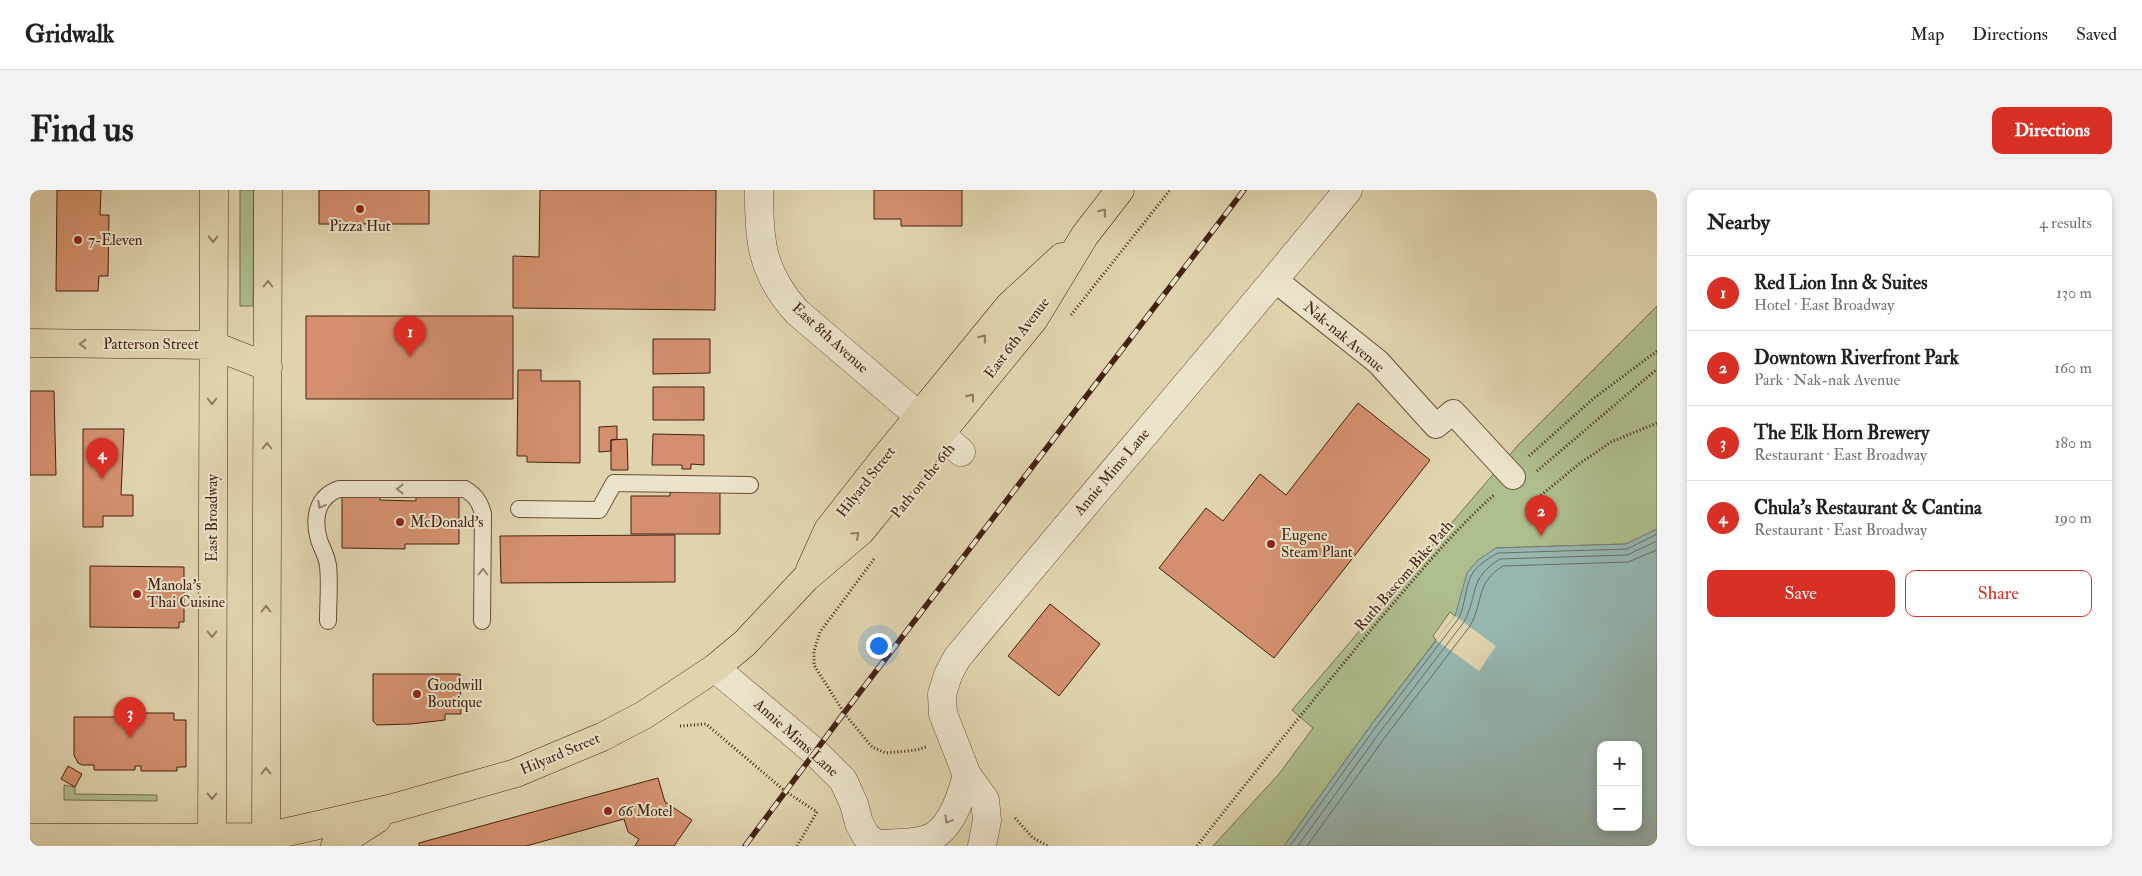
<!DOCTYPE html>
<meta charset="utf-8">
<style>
:root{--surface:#fff;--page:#f2f2f2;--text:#202124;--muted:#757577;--line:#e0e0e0;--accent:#d93025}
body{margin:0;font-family:"IM FELL Double Pica",serif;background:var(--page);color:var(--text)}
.controls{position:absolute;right:15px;bottom:15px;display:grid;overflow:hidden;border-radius:10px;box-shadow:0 2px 8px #0003}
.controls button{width:45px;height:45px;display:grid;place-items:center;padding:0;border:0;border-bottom:1px solid var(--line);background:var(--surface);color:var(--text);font:25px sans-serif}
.you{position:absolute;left:848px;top:455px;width:18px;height:18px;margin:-12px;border:4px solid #fff;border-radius:50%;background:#1a73e8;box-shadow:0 0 0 8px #1a73e833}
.badge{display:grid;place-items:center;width:32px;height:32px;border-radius:50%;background:var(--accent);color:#fff;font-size:16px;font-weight:700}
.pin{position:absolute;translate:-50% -41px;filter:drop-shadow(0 1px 2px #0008)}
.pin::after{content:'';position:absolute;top:26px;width:18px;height:15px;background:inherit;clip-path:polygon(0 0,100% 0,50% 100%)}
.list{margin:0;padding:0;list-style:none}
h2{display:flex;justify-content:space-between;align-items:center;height:65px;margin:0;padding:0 20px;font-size:21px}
h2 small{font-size:16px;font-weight:400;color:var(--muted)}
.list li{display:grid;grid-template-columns:32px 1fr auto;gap:15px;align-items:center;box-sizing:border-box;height:75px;padding:0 20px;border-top:1px solid var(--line)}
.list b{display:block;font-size:19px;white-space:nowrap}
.list p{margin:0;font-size:16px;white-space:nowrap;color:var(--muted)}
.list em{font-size:16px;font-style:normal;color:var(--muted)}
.actions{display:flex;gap:10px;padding:15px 20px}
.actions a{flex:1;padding:11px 0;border:1px solid var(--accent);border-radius:10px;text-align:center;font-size:18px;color:var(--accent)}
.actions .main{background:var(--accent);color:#fff}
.map{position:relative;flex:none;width:1627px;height:656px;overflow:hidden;border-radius:10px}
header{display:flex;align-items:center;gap:30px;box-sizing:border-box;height:70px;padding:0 25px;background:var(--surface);border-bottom:1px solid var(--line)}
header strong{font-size:24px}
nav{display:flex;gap:28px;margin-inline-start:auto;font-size:18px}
.intro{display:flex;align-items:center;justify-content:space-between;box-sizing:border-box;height:120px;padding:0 30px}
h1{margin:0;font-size:35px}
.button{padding:12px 22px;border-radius:10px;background:var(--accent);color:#fff;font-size:18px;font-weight:700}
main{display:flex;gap:30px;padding:0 30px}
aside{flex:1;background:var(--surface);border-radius:10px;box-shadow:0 2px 8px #0003}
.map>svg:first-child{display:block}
</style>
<header>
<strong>Gridwalk</strong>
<nav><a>Map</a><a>Directions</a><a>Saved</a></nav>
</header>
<div class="intro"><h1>Find us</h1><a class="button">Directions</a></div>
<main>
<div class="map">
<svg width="1627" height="656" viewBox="0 0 1627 656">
<rect width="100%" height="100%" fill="#e0d4ae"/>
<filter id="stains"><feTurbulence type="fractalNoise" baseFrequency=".004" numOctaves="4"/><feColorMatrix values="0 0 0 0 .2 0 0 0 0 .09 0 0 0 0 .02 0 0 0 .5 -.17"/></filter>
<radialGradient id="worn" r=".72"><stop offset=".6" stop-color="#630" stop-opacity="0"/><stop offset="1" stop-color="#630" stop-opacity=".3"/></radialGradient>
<path fill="#aebd8d" stroke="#796f50" d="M210 0H224L223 116H210Z
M1627 116V339L1597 354 1466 358 1425 426 1420 422 1403 446 1406 450 1341 535 1254 656H1183L1249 584 1283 538 1262 520 1489 254Z
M34 595 45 597V604L127 605V611L34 610Z"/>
<path fill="#96b7b2" stroke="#757b72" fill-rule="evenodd" d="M1627 339V656H1254L1341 535 1425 426 1437 383 1448 370 1466 358 1596 354ZM1571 555H1608V637H1571Z"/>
<path fill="#e0d4ae" d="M1425 426 1466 456 1449 481 1406 450Z"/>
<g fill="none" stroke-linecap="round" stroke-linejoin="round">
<path stroke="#6d6c62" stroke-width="1" d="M1260 656 1345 538 1429 428C1435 415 1435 399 1441 386 1446 376 1459 368 1468 363L1597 359 1627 344
M1268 656 1350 542 1434 432C1449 403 1438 389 1470 369L1597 365 1627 351
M1277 656 1356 546 1440 436C1454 412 1445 393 1473 376L1598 372 1627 360"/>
</g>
<path fill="#d4906e" stroke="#442112" d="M27 0H71L70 25H79L78 86H69L68 101H26Z
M289 0H399V34H289Z
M510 0H686L685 120 483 118V66L509 67Z
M844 0H932V36H871V29H844Z
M276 126H483V209H276Z
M623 149H680V183L623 184Z
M488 180H511V191H550V273L497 272V266H487Z
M623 197H674V230H623Z
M0 201H24L26 285H0Z
M1328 213 1400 270 1244 468 1129 378 1176 318 1193 331 1230 284 1256 305Z
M587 236V249L581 250V261L569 262V237Z
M53 239H94L91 305H103V326H73V337H53Z
M623 244 674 245V275L661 274V279H652V275H622Z
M597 249 598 280H581V250Z
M640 302H690V344H601V306H640Z
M386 303 429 304V354H375V359L312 358V304H350V310L386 311Z
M645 345V392L471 393 470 346Z
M60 376 154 377V432H149V438L60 437Z
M1020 414 1070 454 1029 506 978 466Z
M343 484H430L431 524H415V530L381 534 347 535 343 531Z
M98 523H144V530H156V577H147V581H111V576H105V580H64V575H52L48 573 44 565V527H98Z
M38 576 52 584 45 597 31 589Z
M628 588 635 612 662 630 644 656H605L609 649 598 642 594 629 496 656H389V653Z"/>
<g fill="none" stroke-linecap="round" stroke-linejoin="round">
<g stroke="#6b4e39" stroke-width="18">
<path id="service" d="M489 319 569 320 584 293 720 295
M298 431C298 413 300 394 298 376 297 366 292 359 289 350 283 329 286 307 309 299H435C446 306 450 312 453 324L452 431"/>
</g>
<g stroke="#6b4e39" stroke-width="26">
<path id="pedestrian" d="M1245 90 1348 172 1406 236 1423 222 1483 287"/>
</g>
<g stroke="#6b4e39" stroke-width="29">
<path id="minor" d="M729 0C729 51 731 82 767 122L931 262
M685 478 785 562 813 590 824 614 829 633 836 646 849 656
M847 654C863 653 879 654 894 650 920 644 931 608 937 585
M952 656 957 630 955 610 937 585 913 524 912 504 918 485 927 468C1056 311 1190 158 1318 0"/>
</g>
<g stroke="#442112" stroke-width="29">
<path id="primary" d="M0 153 182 155 238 177
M780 380 798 340 853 270 979 116 1032 67
M0 648 236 647 363 618 486 583 572 547 614 525 685 478 715 453 776 388 831 341 1004 129 1055 45 1090 0
M182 656 184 0
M236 656 238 0
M305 656 347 629"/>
</g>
<path stroke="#442112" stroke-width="3" stroke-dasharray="1 2.5" stroke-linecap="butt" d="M1041 125 1140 0
M1499 266 1564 208 1627 161
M1507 281 1627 179
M1502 311 1511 323
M1503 312 1549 274 1581 252 1627 233
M844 369 790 442 784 461V475L814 523 842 557 856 563 887 560 896 557
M650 536 676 534 755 601 787 622 767 656
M985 628 1003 648 1018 656
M1167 656C1227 579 1288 504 1350 429 1387 386 1423 341 1465 304"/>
<use href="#service" stroke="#ebe3ca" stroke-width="16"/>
<use href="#pedestrian" stroke="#ebe3ca" stroke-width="24"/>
<use href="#minor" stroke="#ebe3ca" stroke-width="28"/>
<use href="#primary" stroke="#e0d4ae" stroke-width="28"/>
<g stroke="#442112" stroke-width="5.5">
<path id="rail" d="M715 656 814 523 1214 0"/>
</g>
<use href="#rail" stroke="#ebe3ca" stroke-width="4" stroke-dasharray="11" stroke-linecap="butt"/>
</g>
<defs><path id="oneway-chevron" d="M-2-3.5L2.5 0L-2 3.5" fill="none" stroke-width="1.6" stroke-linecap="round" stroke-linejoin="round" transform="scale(1.25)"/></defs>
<g stroke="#927a60">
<use href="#oneway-chevron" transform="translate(1073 22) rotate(-52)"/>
<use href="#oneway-chevron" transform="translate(183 49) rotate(91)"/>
<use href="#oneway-chevron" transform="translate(238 94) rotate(-90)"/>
<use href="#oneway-chevron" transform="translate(953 148) rotate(-51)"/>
<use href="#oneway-chevron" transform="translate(53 154) rotate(-180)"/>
<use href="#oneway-chevron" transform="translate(941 207) rotate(-52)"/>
<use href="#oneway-chevron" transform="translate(182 211) rotate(90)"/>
<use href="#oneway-chevron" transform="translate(237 256) rotate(-90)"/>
<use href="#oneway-chevron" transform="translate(826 345) rotate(-42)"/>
<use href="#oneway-chevron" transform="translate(236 419) rotate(-90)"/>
<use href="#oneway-chevron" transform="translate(182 444) rotate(90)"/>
<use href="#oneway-chevron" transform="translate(236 581) rotate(-90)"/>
<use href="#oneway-chevron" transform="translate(182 606) rotate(90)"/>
</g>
<g stroke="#98826e">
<use href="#oneway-chevron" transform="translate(370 299) rotate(180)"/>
<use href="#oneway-chevron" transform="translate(291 315) rotate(118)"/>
<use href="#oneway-chevron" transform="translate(453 382) rotate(-90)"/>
<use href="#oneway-chevron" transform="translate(918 630) rotate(121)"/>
</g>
<g fill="#8f2418" stroke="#ebe3ca" stroke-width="2">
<circle cx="330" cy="19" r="5"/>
<circle cx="48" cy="50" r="5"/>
<circle cx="370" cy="332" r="5"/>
<circle cx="1241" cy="354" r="5"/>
<circle cx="107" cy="404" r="5"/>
<circle cx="387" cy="504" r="5"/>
<circle cx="578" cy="621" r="5"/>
</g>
<g text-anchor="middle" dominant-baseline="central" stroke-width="4" stroke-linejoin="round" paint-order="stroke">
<g font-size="15" fill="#442112" stroke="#ebe3ca" text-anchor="start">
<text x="330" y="36" text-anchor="middle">Pizza Hut</text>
<text x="58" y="50">7-Eleven</text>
<text x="380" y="332">McDonald's</text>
<text x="1251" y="345">Eugene<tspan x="1251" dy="17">Steam Plant</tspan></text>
<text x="117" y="395">Manola's<tspan x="117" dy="17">Thai Cuisine</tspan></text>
<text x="397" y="495">Goodwill<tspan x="397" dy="17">Boutique</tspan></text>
<text x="588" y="621">66 Motel</text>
</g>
<g font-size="15" fill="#442112" stroke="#ebe3ca">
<text transform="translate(1314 147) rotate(40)">Nak-nak Avenue</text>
<text transform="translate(800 148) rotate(42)">East 8th Avenue</text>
<text transform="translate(987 148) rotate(-53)">East 6th Avenue</text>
<text x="121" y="154">Patterson Street</text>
<text transform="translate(1082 282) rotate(-50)">Annie Mims Lane</text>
<text transform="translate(893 291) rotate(-51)">Path on the 6th</text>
<text transform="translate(836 292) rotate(-52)">Hilyard Street</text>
<text transform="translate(182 328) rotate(-90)">East Broadway</text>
<text transform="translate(1374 386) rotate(-49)">Ruth Bascom Bike Path</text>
<text transform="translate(766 548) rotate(42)">Annie Mims Lane</text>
<text transform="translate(530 564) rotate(-23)">Hilyard Street</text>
</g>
</g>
<rect width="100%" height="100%" filter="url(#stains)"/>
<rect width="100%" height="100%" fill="url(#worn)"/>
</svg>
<div class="controls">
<button>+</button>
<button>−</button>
</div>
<div class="you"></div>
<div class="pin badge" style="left:380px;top:167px">1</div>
<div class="pin badge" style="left:1511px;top:346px">2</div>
<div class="pin badge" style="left:100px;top:548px">3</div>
<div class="pin badge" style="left:72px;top:289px">4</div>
</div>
<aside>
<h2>Nearby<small>4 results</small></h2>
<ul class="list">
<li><span class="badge">1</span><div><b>Red Lion Inn &amp; Suites</b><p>Hotel · East Broadway</p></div><em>130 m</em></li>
<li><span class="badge">2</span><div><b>Downtown Riverfront Park</b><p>Park · Nak-nak Avenue</p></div><em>160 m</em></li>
<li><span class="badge">3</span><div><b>The Elk Horn Brewery</b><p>Restaurant · East Broadway</p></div><em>180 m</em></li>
<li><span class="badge">4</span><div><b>Chula's Restaurant &amp; Cantina</b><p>Restaurant · East Broadway</p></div><em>190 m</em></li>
</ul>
<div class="actions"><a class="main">Save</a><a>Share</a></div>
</aside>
</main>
